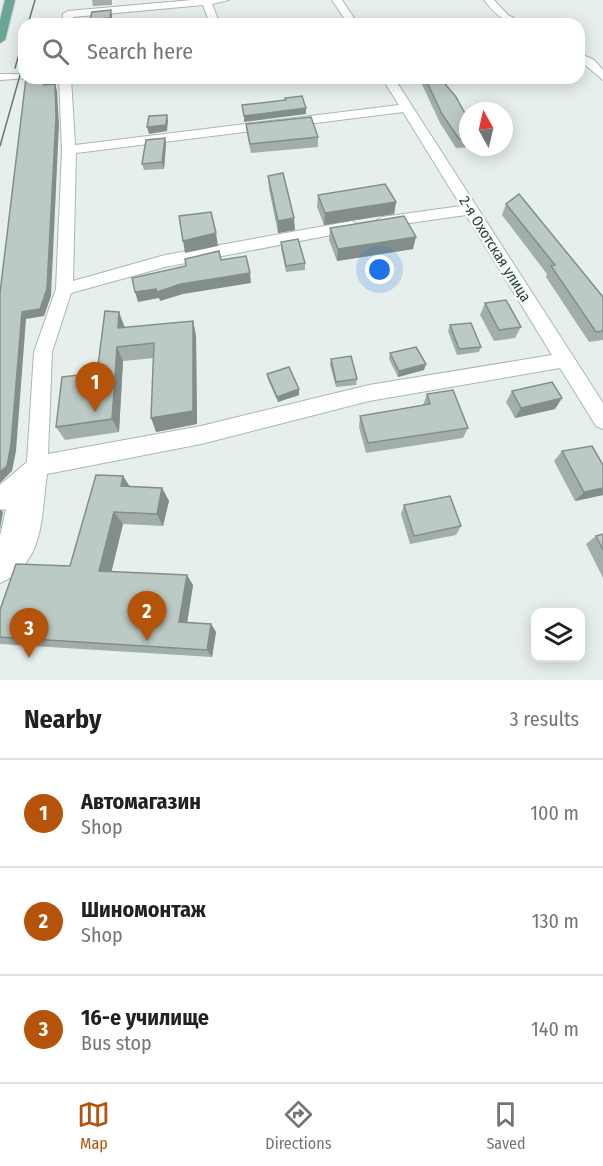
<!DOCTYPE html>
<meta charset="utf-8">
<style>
:root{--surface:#fff;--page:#f6f6f6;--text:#202124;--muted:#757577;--line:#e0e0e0;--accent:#b45309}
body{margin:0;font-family:"Fira Sans Condensed",sans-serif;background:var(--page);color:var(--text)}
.controls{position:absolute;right:18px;bottom:18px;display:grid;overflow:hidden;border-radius:12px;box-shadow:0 3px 15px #0003}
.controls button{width:54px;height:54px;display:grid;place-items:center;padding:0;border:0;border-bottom:2px solid var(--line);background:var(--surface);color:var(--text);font:30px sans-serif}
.compass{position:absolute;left:459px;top:102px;width:54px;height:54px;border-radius:50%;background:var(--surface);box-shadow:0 3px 15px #0003;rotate:352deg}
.you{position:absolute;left:380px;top:270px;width:21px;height:21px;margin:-15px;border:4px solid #fff;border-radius:50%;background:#1a73e8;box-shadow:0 0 0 9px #1a73e833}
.badge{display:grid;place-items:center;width:39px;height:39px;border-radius:50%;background:var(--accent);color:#fff;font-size:20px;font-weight:700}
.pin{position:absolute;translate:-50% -50px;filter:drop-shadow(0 2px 3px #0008)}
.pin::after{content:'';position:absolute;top:32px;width:21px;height:18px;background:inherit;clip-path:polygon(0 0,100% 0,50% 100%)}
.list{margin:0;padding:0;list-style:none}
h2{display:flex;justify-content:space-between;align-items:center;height:78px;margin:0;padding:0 24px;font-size:26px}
h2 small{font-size:20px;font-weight:400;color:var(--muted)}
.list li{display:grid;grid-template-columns:39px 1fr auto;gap:18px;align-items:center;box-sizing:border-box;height:108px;padding:0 24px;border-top:2px solid var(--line)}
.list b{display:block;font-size:22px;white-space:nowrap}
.list p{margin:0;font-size:20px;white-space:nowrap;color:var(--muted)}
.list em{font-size:20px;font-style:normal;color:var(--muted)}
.icon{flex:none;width:33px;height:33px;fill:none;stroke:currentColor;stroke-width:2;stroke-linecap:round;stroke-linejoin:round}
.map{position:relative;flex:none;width:603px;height:680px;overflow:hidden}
.search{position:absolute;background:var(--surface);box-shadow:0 3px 15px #0003;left:18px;right:18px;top:18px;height:66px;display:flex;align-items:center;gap:15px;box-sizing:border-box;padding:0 21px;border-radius:18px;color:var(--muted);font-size:22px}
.sheet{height:402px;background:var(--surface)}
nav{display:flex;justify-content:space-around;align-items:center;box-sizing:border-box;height:84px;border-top:2px solid var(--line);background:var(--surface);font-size:16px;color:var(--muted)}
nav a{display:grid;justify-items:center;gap:3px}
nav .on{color:var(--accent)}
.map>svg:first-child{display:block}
</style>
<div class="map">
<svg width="603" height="680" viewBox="0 0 603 680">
<rect width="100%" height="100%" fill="#e6efeb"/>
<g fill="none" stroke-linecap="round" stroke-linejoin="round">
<g stroke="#a8b8b2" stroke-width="2">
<path id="minor" d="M192 0H229L212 4 220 24H210L203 5 73 17 72 24H62L63 14 68 11Z
M332 0H342L358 24H348Z
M484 0H494L508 15 525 24C505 24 496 15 484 0Z
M579 53 594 60 603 70V80L579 60Z
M0 74H24V78H29L0 80Z
M59 78H71L75 145 399 105 382 78H394L603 403V429L596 426 560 368 369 401 201 444 47 474C41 515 45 564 0 583V536L6 509 0 510V485L27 462 34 352 56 289 62 150ZM403 112 461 206 382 217 374 222 382 227 466 215 552 355 369 385 201 426 48 454 52 352 71 293 165 267 352 231 360 226 352 221 165 255 73 281 76 153Z"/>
</g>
<g stroke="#c2cac8" stroke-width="2">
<path id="major" d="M5 0H15L5 40 0 43V20Z"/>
</g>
<use href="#minor" fill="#fff" fill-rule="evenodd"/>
<use href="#major" fill="#6aa596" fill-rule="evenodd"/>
<path stroke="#5f7d75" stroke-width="1.5" d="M28 24 35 0
M15 68 24 37
M0 146 24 61"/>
</g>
<path fill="#a1aea9" d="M92 0H112V5L93 6Z
M112 16 111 24H91L90 20Z
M419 78H440L468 119V147H471L456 148 440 123Z
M246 124 318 137V147L251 153 247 134Z
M165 138 166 144 164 169 144 170 142 164Z
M268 176 295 230 278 233 269 189Z
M318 195 396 202 394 214 324 225 317 207Z
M506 204 603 297V340L589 342 546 277 547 274 502 215Z
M330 228 413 249 337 261 329 240Z
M281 242 305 263V270L286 272 281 248Z
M485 303 521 327 515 338 494 341 480 315Z
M193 321 196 336 197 424 156 432 154 358 123 361 119 432 65 440 56 427 97 373 125 328Z
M450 325 481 347 479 352 457 355 448 331Z
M390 353 424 370 398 377 389 359Z
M331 359 357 379 356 385 336 387 330 365Z
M267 374 299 395 278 402 268 380Z
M512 391 562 398 555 409 515 418 506 402Z
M427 394 468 428 463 438 366 453 359 427 360 416 423 405Z
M562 451 603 495 575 501 554 461Z
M123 476 129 486 162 488 169 501 163 526 123 524 111 572 193 585 187 622 211 624 216 632 212 657 0 644V610L70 566Z
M404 505 461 526 456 535 410 544 401 514Z
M603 534V578L586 544 596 536Z"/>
<path fill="#838d89" d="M111 10 112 16 111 24 110 18Z
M45 78H48L49 80 47 92 44 85Z
M55 84 57 91 59 124 51 296 44 316 26 319 16 451 12 471 0 483V472Z
M306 108V114L244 122V116Z
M167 115 168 121 167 131 149 134 147 127Z
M165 138 166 144 164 169 162 162Z
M396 202 394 214 324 225 325 213Z
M294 218 295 230 278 233V221Z
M216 233 218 246 185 253 183 241Z
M416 237 413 249 337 261 338 249Z
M250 273 251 283 183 294 160 301 159 298 138 302 135 292Z
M119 312 125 328H118Z
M193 321 196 336 197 424 156 432 151 418Z
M117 347 123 361 119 432 112 419Z
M426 364 424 370 398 377 399 371Z
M299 389V395L278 402 277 397Z
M562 398 555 409 515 418 521 408Z
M123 476 132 490 121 486Z
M162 488 169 501 163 526 157 514Z
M603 488V495L575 501 584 492Z
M0 509 3 512 0 530Z
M114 512 123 524 109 582 99 571Z
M187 575 193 585 186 630 179 622Z
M211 624 216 632 212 657 207 650Z"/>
<path fill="#bbcac4" stroke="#838d89" stroke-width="1.5" d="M111 10 110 18 90 20 92 12Z
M26 78H45L44 85 55 84 56 117 47 289 40 309 22 312 11 445 7 466 0 472V293Z
M425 78H440L456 97 468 119V138L459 139 442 114Z
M302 96 306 108 244 116 242 105 286 100 285 98Z
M167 115 166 125 147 127 149 116Z
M311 117 318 137 250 144 246 124Z
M165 138 162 162 142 164 146 140Z
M283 173 294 218 278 221 268 176Z
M385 184 396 202 325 213 318 195Z
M519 194 603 297V331L596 332 551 266 555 265 506 204Z
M211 212 216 233 183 241 179 216Z
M404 216 416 237 338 249 330 228Z
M298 239 305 263 286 266 281 242Z
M219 251 221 260 246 256 250 273 181 284 157 292 156 289 135 292 132 278 186 266 185 259Z
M506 300 521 327 499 330 485 303Z
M105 311 119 312 118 328 193 321V411L151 418 154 343 117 347 112 419 56 427 62 377 97 373Z
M471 323 481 347 459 349 450 325Z
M416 347 426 364 399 371 390 353Z
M351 356 357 379 336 382 331 359Z
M289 367 299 389 277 397 267 374Z
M552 382 562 398 521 408 512 391Z
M453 390 468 428 368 443 360 416 430 404 427 394Z
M592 446 603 465V488L584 492 562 451Z
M96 475 123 476 121 486 162 488 157 514 114 512 99 571 187 575 179 622 211 624 207 650 0 637V610L16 564 70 566Z
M450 496 461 526 414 536 404 505Z
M603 534V550L596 536Z"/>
<g text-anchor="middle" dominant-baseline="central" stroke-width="5" stroke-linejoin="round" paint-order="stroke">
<g font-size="15" fill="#24423a" stroke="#f7fbf9">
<text transform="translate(495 249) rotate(58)">2-я Охотская улица</text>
</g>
</g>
</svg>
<div class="controls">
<button><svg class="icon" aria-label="layers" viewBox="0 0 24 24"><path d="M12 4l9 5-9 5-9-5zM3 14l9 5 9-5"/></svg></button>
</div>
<svg class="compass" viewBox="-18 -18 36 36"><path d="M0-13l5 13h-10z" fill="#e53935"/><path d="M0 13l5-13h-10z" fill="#757577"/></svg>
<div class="you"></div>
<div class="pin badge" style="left:95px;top:412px">1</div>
<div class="pin badge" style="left:147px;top:641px">2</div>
<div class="pin badge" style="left:29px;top:658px">3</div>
<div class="search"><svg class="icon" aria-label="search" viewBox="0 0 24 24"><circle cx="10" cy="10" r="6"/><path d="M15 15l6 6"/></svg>Search here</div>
</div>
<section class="sheet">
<h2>Nearby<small>3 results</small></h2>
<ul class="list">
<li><span class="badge">1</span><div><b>Автомагазин</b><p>Shop</p></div><em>100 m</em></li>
<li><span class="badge">2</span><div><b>Шиномонтаж</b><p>Shop</p></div><em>130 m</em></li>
<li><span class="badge">3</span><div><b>16-е училище</b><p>Bus stop</p></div><em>140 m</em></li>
</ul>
</section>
<nav>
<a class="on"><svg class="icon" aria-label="map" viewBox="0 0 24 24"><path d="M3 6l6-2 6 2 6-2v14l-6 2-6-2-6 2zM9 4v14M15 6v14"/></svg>Map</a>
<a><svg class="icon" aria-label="directions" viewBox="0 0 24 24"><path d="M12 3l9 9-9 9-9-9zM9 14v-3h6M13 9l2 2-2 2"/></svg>Directions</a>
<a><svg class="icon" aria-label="saved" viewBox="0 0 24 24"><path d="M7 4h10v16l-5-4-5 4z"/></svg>Saved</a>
</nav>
